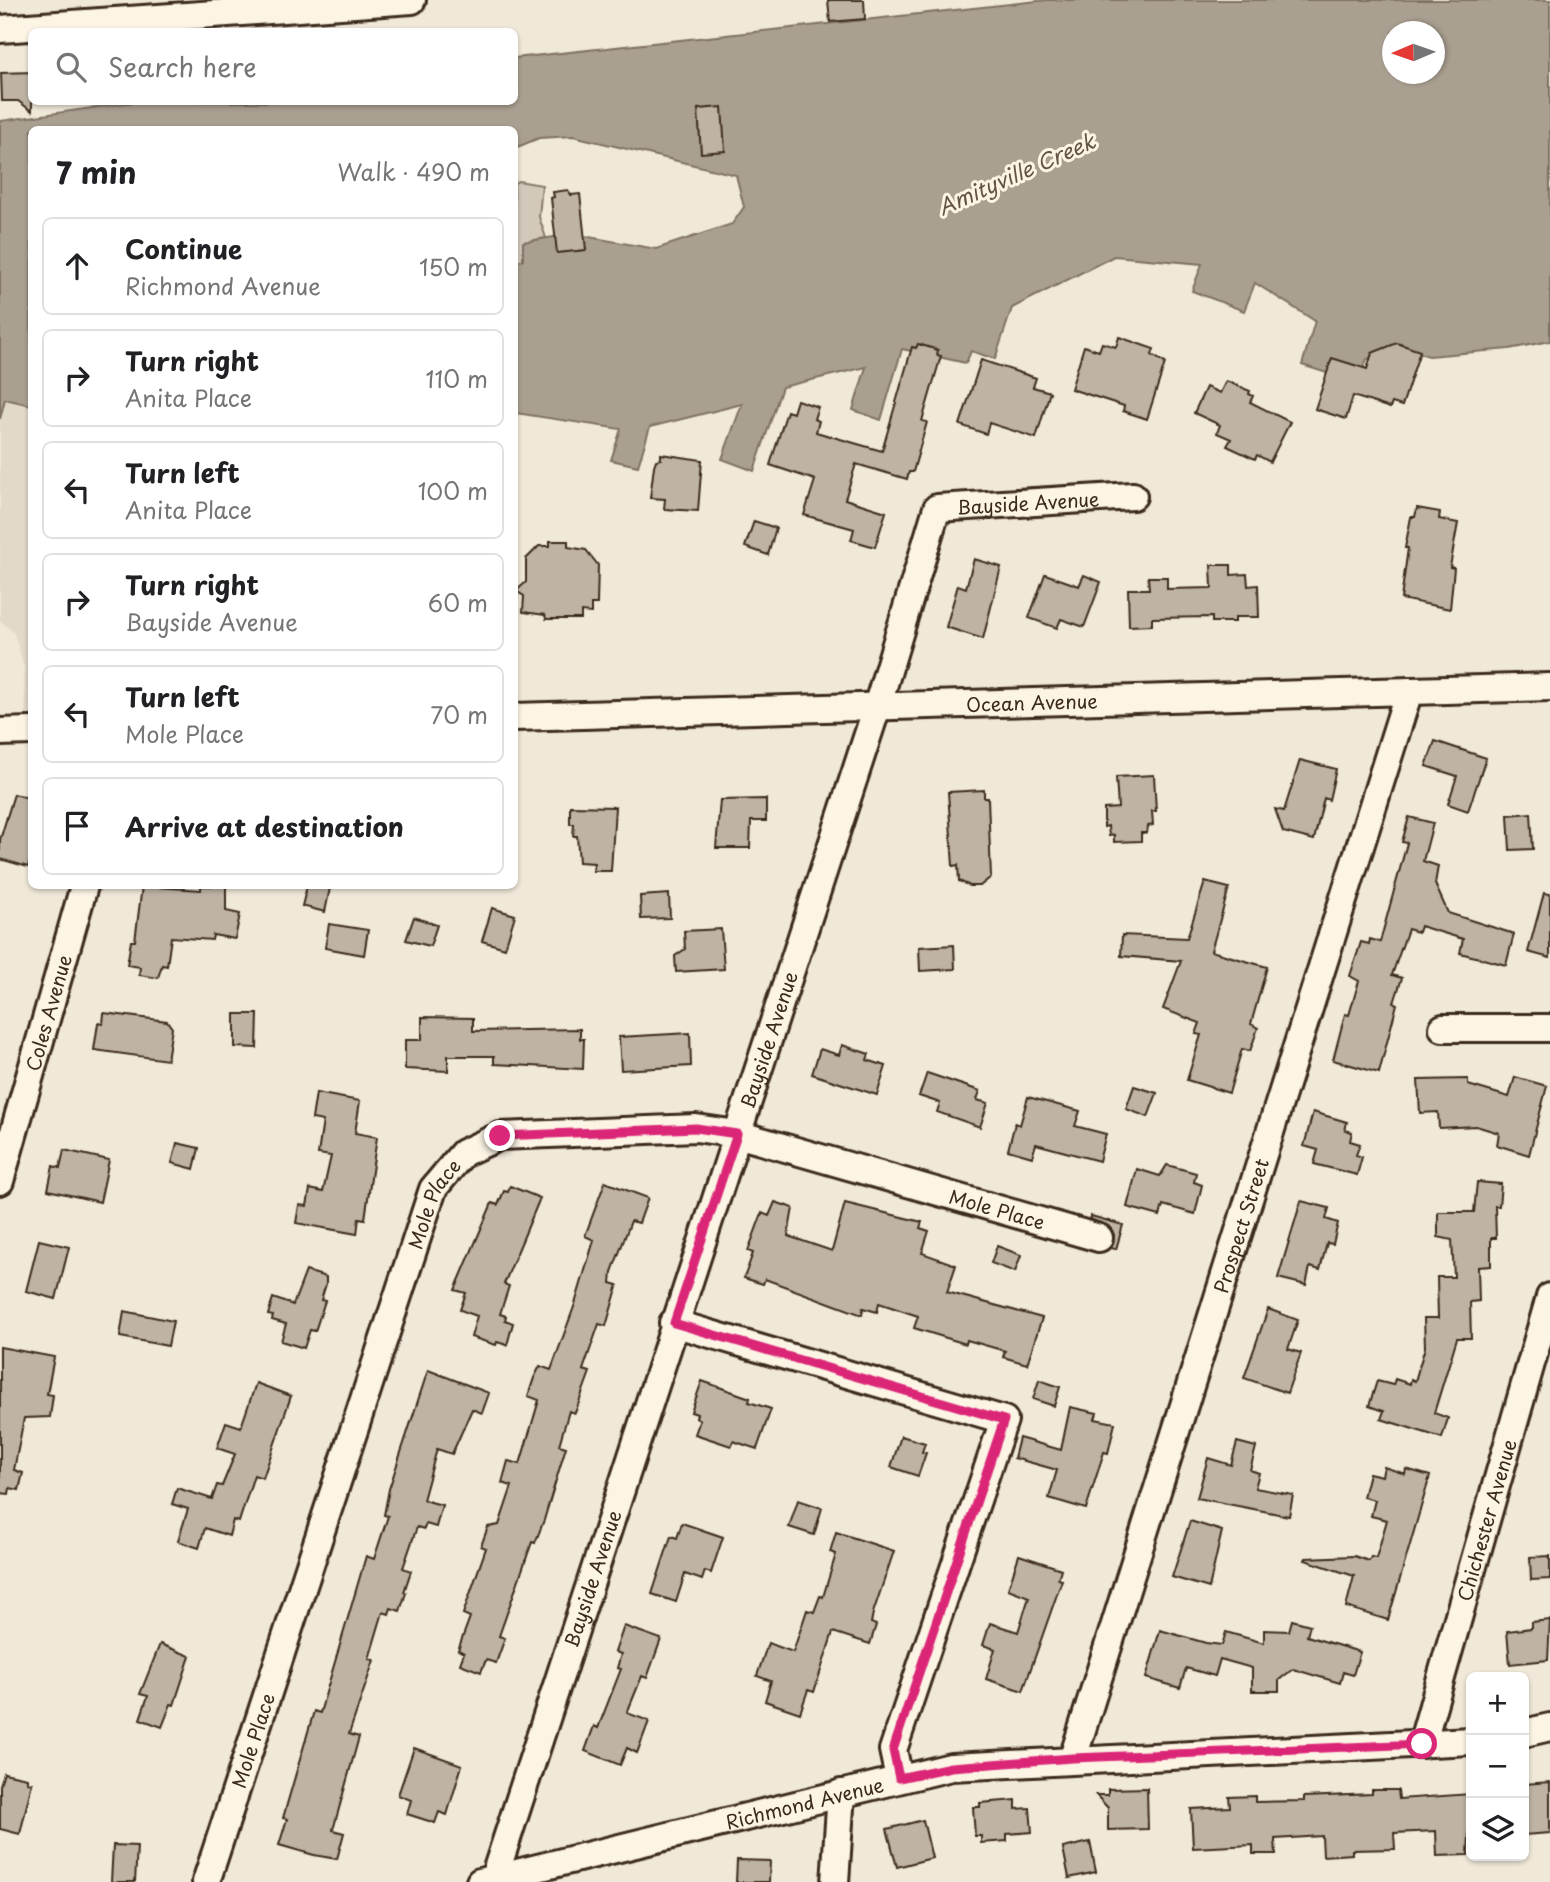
<!DOCTYPE html>
<meta charset="utf-8">
<style>
:root{--surface:#fff;--page:#f6f6f6;--text:#202124;--muted:#757577;--line:#e0e0e0}
body{margin:0;font-family:"Playpen Sans",sans-serif;background:var(--page);color:var(--text)}
.controls{position:absolute;right:21px;bottom:21px;display:grid;overflow:hidden;border-radius:10px;box-shadow:0 2px 5px #0004}
.controls button{width:63px;height:63px;display:grid;place-items:center;padding:0;border:0;border-bottom:2px solid var(--line);background:var(--surface);color:var(--text);font:35px sans-serif}
.compass{position:absolute;left:1382px;top:21px;width:63px;height:63px;border-radius:50%;background:var(--surface);box-shadow:0 2px 5px #0004;rotate:268deg}
.stop{position:absolute;width:21px;height:21px;margin:-16px;border:5px solid #db2777;border-radius:50%;background:#fff}
.stop.end{background:#db2777;border-color:#fff;box-shadow:0 2px 7px #0008}
.list{margin:0;padding:0;list-style:none}
h2{display:flex;justify-content:space-between;align-items:center;height:91px;margin:0;padding:0 28px;font-size:30px}
h2 small{font-size:23px;font-weight:400;color:var(--muted)}
.list li{display:grid;grid-template-columns:46px 1fr auto;gap:21px;align-items:center;box-sizing:border-box;height:98px;margin:0 14px 14px;padding:0 14px;border:2px solid var(--line);border-radius:10px}
.list b{display:block;font-size:26px;white-space:nowrap}
.list p{margin:0;font-size:23px;white-space:nowrap;color:var(--muted)}
.list em{font-size:23px;font-style:normal;color:var(--muted)}
.icon{flex:none;width:38px;height:38px;fill:none;stroke:currentColor;stroke-width:2;stroke-linecap:round;stroke-linejoin:round}
.map{position:relative;flex:none;width:1550px;height:1882px;overflow:hidden}
.search{position:absolute;background:var(--surface);box-shadow:0 2px 5px #0004;left:28px;top:28px;width:490px;height:77px;display:flex;align-items:center;gap:18px;box-sizing:border-box;padding:0 24px;border-radius:10px;color:var(--muted);font-size:26px}
.panel{position:absolute;background:var(--surface);box-shadow:0 2px 5px #0004;left:28px;top:126px;width:490px;height:763px;border-radius:10px}
.map>svg:first-child{display:block}
</style>
<div class="map">
<svg width="1550" height="1882" viewBox="0 0 1550 1882">
<rect width="100%" height="100%" fill="#f0e9d9"/>
<filter id="ink" filterUnits="userSpaceOnUse"><feTurbulence type="fractalNoise" baseFrequency=".0143" numOctaves="2"/><feDisplacementMap in="SourceGraphic" scale="14" xChannelSelector="R" yChannelSelector="G"/><feConvolveMatrix kernelMatrix="1 2 1 2 8 2 1 2 1" color-interpolation-filters="sRGB"/></filter>
<g filter="url(#ink)">
<path fill="#e1d9c9" d="M5 399 31 405V724H26L24 667 14 633 0 620V419Z"/>
<path fill="#d2c9ba" stroke="#867a6c" stroke-width="2" d="M518 181 542 185 539 217 546 238 523 242V260L515 261 514 183Z"/>
<path fill="#aaa091" stroke="#7e7163" stroke-width="2" fill-rule="evenodd" d="M1047 0H1550V341L1509 349 1429 356 1406 349 1367 359 1362 372 1330 374 1302 365 1315 321 1255 283 1244 311 1192 291 1202 264 1114 256 1012 308 995 359 971 351 966 363 902 349 881 420 853 410 866 367 782 387 754 471 722 459 742 404 650 427 638 466 611 460 621 429 515 413V261L523 260V242L572 234 656 249 732 224 744 207 736 175 573 136 539 138 515 148 514 130H32L31 405 5 399 0 419V121L134 102H514L515 58ZM1392 32H1434V74H1392Z"/>
<path fill="#beb3a4" stroke="#3b2a1e" stroke-width="2" d="M828 0H864L865 19 830 22Z
M32 72V111L18 101H2L1 73Z
M722 107 725 151 701 153 698 109Z
M568 190 571 195 580 194 586 250 557 253 551 198 554 197 553 192Z
M1119 337 1154 349 1152 355 1165 363 1147 419 1123 411 1124 406 1071 389 1084 346 1099 351 1102 343 1116 347Z
M1397 343 1420 351 1402 406 1392 403 1390 408 1353 396 1346 419 1315 409 1332 358 1367 369 1372 353Z
M918 344 938 350 937 355 941 356 922 421 927 422 913 472H909L907 479 856 464 845 499 886 512 875 547 851 540 854 529 804 515 815 480 770 465 787 411 793 413 797 400 818 407 814 419 819 421 816 432 882 451 912 347 916 348Z
M981 360 1036 378 1033 387 1050 392 1036 438 989 423 986 434 960 425Z
M1226 381 1250 391 1249 394 1253 396 1250 402 1290 422 1270 462 1257 455 1255 459 1227 446 1231 439 1217 433 1220 425 1194 413 1206 387 1220 393Z
M661 454 702 460 698 511 664 509 665 499 650 498 654 466 656 460 661 459Z
M1417 508 1440 512 1439 519 1458 523 1450 567 1454 568 1450 609 1401 599 1408 548H1405L1411 517H1415Z
M754 521 776 528 768 555 745 547Z
M550 541H568V547L586 550 598 565 597 604H591V613L581 612V619H546L545 615 523 612 524 596 516 591 526 582V559L539 546H550Z
M974 559 1001 567 983 639 946 627 958 585 966 588Z
M1211 565H1231V575L1247 574 1248 586 1258 585 1259 617H1235V622H1212V617L1152 618V625L1129 626 1128 589H1149L1148 577H1167V589L1212 588Z
M1045 574 1079 586 1084 575 1101 582 1084 627 1061 619 1057 628 1029 618Z
M1435 741 1486 758 1468 811 1448 804 1457 776 1426 766Z
M1300 760 1336 769 1329 800 1324 798 1314 840 1283 832 1275 809 1284 811Z
M1154 775 1156 811H1152L1153 825 1148 826 1147 833H1141V841L1114 842V835L1109 836 1108 826 1104 827V809L1118 808 1116 777Z
M984 790V798H988L991 877 980 886H970L959 881 958 865 953 866 948 792Z
M14 794 32 799V854L28 867 0 859V840Z
M766 799V821H751L750 848H716L720 800Z
M570 806 615 807 611 871H593L594 863 579 862 577 836H573L574 824H570Z
M1531 813 1533 849 1510 850 1508 815Z
M1409 817 1433 823 1423 861 1438 866 1435 884 1448 913 1514 934 1506 965 1460 953 1463 939 1420 926 1418 932 1408 929 1392 975 1402 978 1394 1003 1397 1004 1379 1073 1333 1060 1345 1014 1349 1015 1359 981 1350 976 1361 942 1369 944 1370 939 1380 942 1407 843 1402 842Z
M1205 882 1229 888 1211 951 1267 967 1251 1024 1258 1028 1250 1051 1242 1049 1229 1093 1187 1080 1201 1035 1196 1034 1200 1023 1163 1009 1181 961 1121 956 1122 935 1187 938Z
M142 886 201 890V886H226V911L240 914 235 939 213 935 212 940 171 937 167 966 162 965 158 978 139 975 140 967 127 965 131 941H135Z
M307 886 330 888 325 912 302 906Z
M1544 893 1550 894V958L1528 952Z
M669 894 670 918 641 919 640 896Z
M492 908 515 915 505 948 482 941Z
M414 917 437 925 430 946 406 940Z
M329 924 368 930 364 955 325 948Z
M721 929 724 969 676 972 675 956 685 949 684 931Z
M954 945 955 969 920 971 919 947Z
M104 1013 167 1021 172 1028 167 1060 94 1050 98 1023 103 1024Z
M235 1014H258L257 1048 235 1047Z
M422 1017 473 1018V1031L580 1029V1039H584L583 1069 494 1064V1056H448V1071L405 1069V1040H422Z
M690 1033 691 1066 621 1070 619 1037Z
M842 1045 869 1054 867 1060 886 1066 877 1095 812 1074 820 1049 839 1055Z
M927 1073 980 1091 977 1100 988 1103 980 1127 937 1112 940 1103 919 1096Z
M1515 1077 1547 1086 1529 1155 1497 1145 1499 1133 1476 1126 1439 1128 1438 1112 1420 1113 1418 1080 1468 1079V1085L1509 1097Z
M1134 1086 1157 1093 1148 1117 1126 1109Z
M316 1093 360 1101 355 1133 377 1137 365 1219 359 1218 357 1234 296 1223 299 1205 307 1206 310 1189 323 1192 331 1156 318 1154 323 1121 312 1119Z
M1028 1097 1080 1111 1075 1126 1106 1134 1099 1161 1036 1144 1032 1157 1008 1150 1015 1123 1020 1125Z
M1313 1112 1347 1122 1345 1130 1352 1132 1350 1141 1360 1144 1356 1155 1362 1157 1357 1175 1314 1164 1318 1150 1304 1146Z
M177 1143 199 1148 194 1169 172 1163Z
M64 1150 109 1160 100 1202 48 1190 53 1166 60 1168Z
M1167 1165 1196 1173 1194 1182 1202 1185 1195 1214 1163 1205 1160 1216 1127 1207 1137 1169 1160 1176Z
M605 1182 648 1198 639 1223 631 1221 612 1272 611 1283 618 1285 606 1326 599 1324 583 1370 590 1372 575 1413 569 1411 559 1445 566 1447 544 1520 535 1543 532 1542 499 1636 505 1638 496 1663 486 1660 481 1672 460 1664 464 1653 458 1650 470 1617 463 1614 486 1548 481 1546 488 1527 499 1525 512 1486 502 1483 508 1461 520 1464 539 1400 528 1396 534 1378 540 1366 551 1370 575 1304 594 1240 585 1236Z
M1477 1182 1501 1184 1499 1206H1495L1496 1238H1491V1266L1478 1267 1479 1301 1470 1302 1471 1338H1457L1434 1413 1448 1418 1442 1438 1381 1419 1384 1411 1369 1406 1377 1381 1393 1385 1395 1379 1410 1384 1411 1379 1415 1381 1425 1347 1424 1318H1438L1437 1277H1454L1452 1240 1438 1237V1212H1474Z
M510 1186 540 1198 504 1284 509 1286 500 1314 506 1316 505 1320 513 1323 507 1345 497 1342 496 1345 471 1337 477 1316 460 1310 466 1293 455 1290 492 1203 498 1205 504 1191 508 1192Z
M1301 1201 1329 1208 1326 1219 1338 1223 1333 1244 1327 1243 1320 1270 1310 1267 1306 1285 1278 1278Z
M775 1202 793 1208 788 1236 832 1251 845 1203 922 1222 920 1228 929 1231 922 1253 956 1265 947 1292 1042 1318 1027 1364 1003 1357 1005 1351 967 1340 966 1344 914 1328 918 1316 879 1303 877 1312 863 1308 862 1315 765 1279 763 1284 744 1278 753 1253 748 1251 762 1213 769 1216Z
M1091 1216 1123 1225 1116 1249 1111 1248 1114 1235 1111 1228 1090 1219Z
M39 1240 69 1247 56 1299 26 1291Z
M997 1246 1021 1255 1015 1272 991 1263Z
M306 1271 326 1277V1284L321 1300 325 1301 315 1331 310 1330 304 1348 281 1341 286 1324 272 1320 273 1316 268 1315 273 1298 293 1305Z
M1268 1309 1298 1320 1288 1349 1301 1353 1287 1393 1244 1378Z
M124 1311 173 1321 168 1346 120 1337Z
M0 1347 54 1357 47 1394 53 1395 50 1417 24 1418 14 1470 23 1473 19 1490 10 1488 9 1494 0 1493Z
M428 1370 489 1393 482 1413 472 1409 452 1454 437 1449 423 1500 442 1505 436 1527 426 1524 424 1529 417 1527 403 1568 411 1571 404 1592 406 1593 400 1611 391 1608 389 1614 383 1612 369 1659 374 1660 349 1734 359 1737 333 1830 344 1833 337 1859 314 1855 279 1845 287 1819 283 1818 314 1711 320 1713 366 1556 374 1559 388 1516 384 1515 389 1489Z
M1039 1380 1060 1387 1054 1406 1033 1399Z
M702 1381 750 1398 749 1402 771 1409 757 1449 733 1441 731 1446 695 1434 700 1420 696 1418 697 1414 691 1412Z
M256 1383 291 1396 263 1478 254 1475 239 1522 233 1520 229 1536 205 1528 199 1548 178 1541 188 1509 172 1504 177 1488 212 1499 217 1485 222 1486 235 1454 217 1448 226 1422 241 1427Z
M1070 1407 1097 1413 1095 1419 1115 1423 1108 1453 1104 1452 1086 1509 1049 1498 1057 1470 1014 1458 1019 1438 1061 1450Z
M901 1436 925 1443 922 1452 926 1453 918 1476 891 1467Z
M1237 1442 1256 1447 1250 1470 1259 1473 1255 1488 1293 1495 1289 1516 1197 1498 1208 1458 1231 1465Z
M1384 1467 1405 1474 1406 1469 1430 1476 1388 1620 1346 1607 1354 1576 1305 1560 1306 1558 1354 1556 1369 1561 1371 1557 1376 1558 1387 1520 1371 1516 1375 1500 1363 1497 1369 1473 1382 1476Z
M798 1500 822 1508 814 1535 789 1527Z
M1190 1521 1222 1531 1209 1588 1172 1577Z
M682 1523 723 1537 711 1573 705 1571 702 1580 685 1574 676 1602 652 1594 671 1536 677 1538Z
M836 1532 894 1551 873 1613 871 1623 876 1625 870 1644 833 1632 814 1692 808 1690 800 1713 765 1701 771 1681 757 1676 768 1643 793 1652 807 1610 814 1612 820 1596 823 1597 836 1554 830 1552Z
M1019 1555 1061 1569 1058 1579 1062 1580 1023 1691 986 1679 995 1649 983 1645 990 1623 1018 1632 1029 1597 1008 1589Z
M1550 1556V1579L1531 1580 1530 1557Z
M1292 1620 1310 1625 1307 1636 1360 1652 1353 1675 1343 1672 1340 1683 1293 1669 1279 1680V1691H1252V1668L1220 1659 1215 1676 1186 1668 1180 1688 1146 1678 1160 1630 1206 1643 1222 1645 1226 1632 1264 1643V1630L1289 1631Z
M1550 1620 1548 1660 1510 1664 1507 1631 1531 1628V1622Z
M624 1626 661 1639 647 1678 642 1676 627 1713 649 1721 637 1753 627 1748 620 1765 585 1751 594 1726 598 1728 621 1669 617 1668 621 1654 615 1652Z
M160 1644 190 1656 174 1705 171 1704 162 1727 140 1719 148 1696 140 1694Z
M414 1748 462 1765 447 1815 439 1812 435 1823 407 1814 411 1800 398 1795Z
M4 1773 27 1778V1782L32 1783 20 1834 0 1829V1785Z
M1550 1782V1833L1524 1835V1784Z
M1147 1788 1148 1829 1108 1830V1808L1096 1795H1108V1789Z
M1372 1790H1398L1399 1799 1471 1794 1468 1855 1437 1856 1436 1831 1394 1833 1395 1849 1352 1850V1854L1323 1856 1322 1836 1275 1839 1276 1854H1253V1845L1193 1848 1191 1809 1230 1807 1229 1797 1255 1796V1802L1304 1801V1797L1372 1794Z
M1016 1800V1809L1030 1808 1032 1832 1007 1834V1841L981 1843V1836H975L973 1807H980V1803Z
M923 1820 932 1858 897 1867 887 1829Z
M1090 1842 1096 1872 1069 1878 1063 1848Z
M113 1845 137 1846 135 1882H111Z
M737 1860 770 1861 769 1882H736Z"/>
<g fill="none" stroke-linecap="round" stroke-linejoin="round">
<g stroke="#3b2a1e" stroke-width="32">
<g id="street">
<path d="M0 29 412 0"/>
<path id="s1" d="M514 717 1550 687"/>
<path d="M0 732 32 731"/>
<path d="M1443 1028H1550"/>
<path id="s2" d="M0 1181 84 886"/>
<path d="M673 1323 1004 1420 893 1750 899 1778"/>
<path d="M1524 1733 1550 1727"/>
<path id="s3" d="M1422 1744 1550 1297"/>
<path id="s4" d="M1073 1758 1409 691"/>
<path id="s5" d="M494 1878 877 707 937 508 1133 496"/>
<path id="s6" d="M206 1882 433 1189 463 1153 500 1136 696 1128 737 1134 1099 1238"/>
<path id="s7" d="M480 1882 951 1767 1471 1741"/>
<path d="M835 1882 841 1793"/>
</g>
</g>
<use href="#street" stroke="#fcf5e5" stroke-width="26"/>
</g>
</g>
<g fill="none" stroke-linecap="round" stroke-linejoin="round" filter="url(#ink)">
<path stroke="#db2777" stroke-width="9" d="M500 1136 696 1128 737 1134 674 1323 1004 1420 893 1750 899 1778 951 1767 1073 1758 1422 1744"/>
</g>
<g text-anchor="middle" dominant-baseline="central" stroke-width="6" stroke-linejoin="round" paint-order="stroke">
<g font-size="19" fill="#3b2a1e" stroke="#fcf5e5">
<text stroke="none"><textPath href="#s5" startOffset="1531">Bayside Avenue</textPath></text>
<text stroke="none"><textPath href="#s1" startOffset="518">Ocean Avenue</textPath></text>
<text stroke="none"><textPath href="#s2" startOffset="175">Coles Avenue</textPath></text>
<text stroke="none"><textPath href="#s5" startOffset="882">Bayside Avenue</textPath></text>
<text stroke="none"><textPath href="#s6" startOffset="716">Mole Place</textPath></text>
<text stroke="none"><textPath href="#s6" startOffset="1325">Mole Place</textPath></text>
<text stroke="none"><textPath href="#s4" startOffset="558">Prospect Street</textPath></text>
<text stroke="none"><textPath href="#s3" startOffset="233">Chichester Avenue</textPath></text>
<text stroke="none"><textPath href="#s5" startOffset="315">Bayside Avenue</textPath></text>
<text stroke="none"><textPath href="#s6" startOffset="149">Mole Place</textPath></text>
<text stroke="none"><textPath href="#s7" startOffset="334">Richmond Avenue</textPath></text>
</g>
<g font-size="21" font-style="italic" fill="#625346" stroke="#fcf5e5">
<text transform="translate(1016 173) rotate(-24)">Amityville Creek</text>
</g>
</g>
</svg>
<div class="controls">
<button>+</button>
<button>−</button>
<button><svg class="icon" aria-label="layers" viewBox="0 0 24 24"><path d="M12 4l9 5-9 5-9-5zM3 14l9 5 9-5"/></svg></button>
</div>
<svg class="compass" viewBox="-18 -18 36 36"><path d="M0-13l5 13h-10z" fill="#e53935"/><path d="M0 13l5-13h-10z" fill="#757577"/></svg>
<div class="stop" style="left:1422px;top:1744px"></div>
<div class="stop end" style="left:500px;top:1136px"></div>
<div class="search"><svg class="icon" aria-label="search" viewBox="0 0 24 24"><circle cx="10" cy="10" r="6"/><path d="M15 15l6 6"/></svg>Search here</div>
<section class="panel">
<h2>7 min<small>Walk · 490 m</small></h2>
<ul class="list">
<li><svg class="icon" aria-label="ahead" viewBox="0 0 24 24"><path d="M12 20V5M6 11l6-6 6 6"/></svg><div><b>Continue</b><p>Richmond Avenue</p></div><em>150 m</em></li>
<li><svg class="icon" aria-label="right" viewBox="0 0 24 24"><path d="M7 20v-9h11M14 6l5 5-5 5"/></svg><div><b>Turn right</b><p>Anita Place</p></div><em>110 m</em></li>
<li><svg class="icon" aria-label="left" viewBox="0 0 24 24"><path d="M17 20v-9H6M10 6l-5 5 5 5"/></svg><div><b>Turn left</b><p>Anita Place</p></div><em>100 m</em></li>
<li><svg class="icon" aria-label="right" viewBox="0 0 24 24"><path d="M7 20v-9h11M14 6l5 5-5 5"/></svg><div><b>Turn right</b><p>Bayside Avenue</p></div><em>60 m</em></li>
<li><svg class="icon" aria-label="left" viewBox="0 0 24 24"><path d="M17 20v-9H6M10 6l-5 5 5 5"/></svg><div><b>Turn left</b><p>Mole Place</p></div><em>70 m</em></li>
<li><svg class="icon" aria-label="arrive" viewBox="0 0 24 24"><path d="M6 21V4h12l-3 4 3 4H6"/></svg><div><b>Arrive at destination</b></div></li>
</ul>
</section>
</div>
